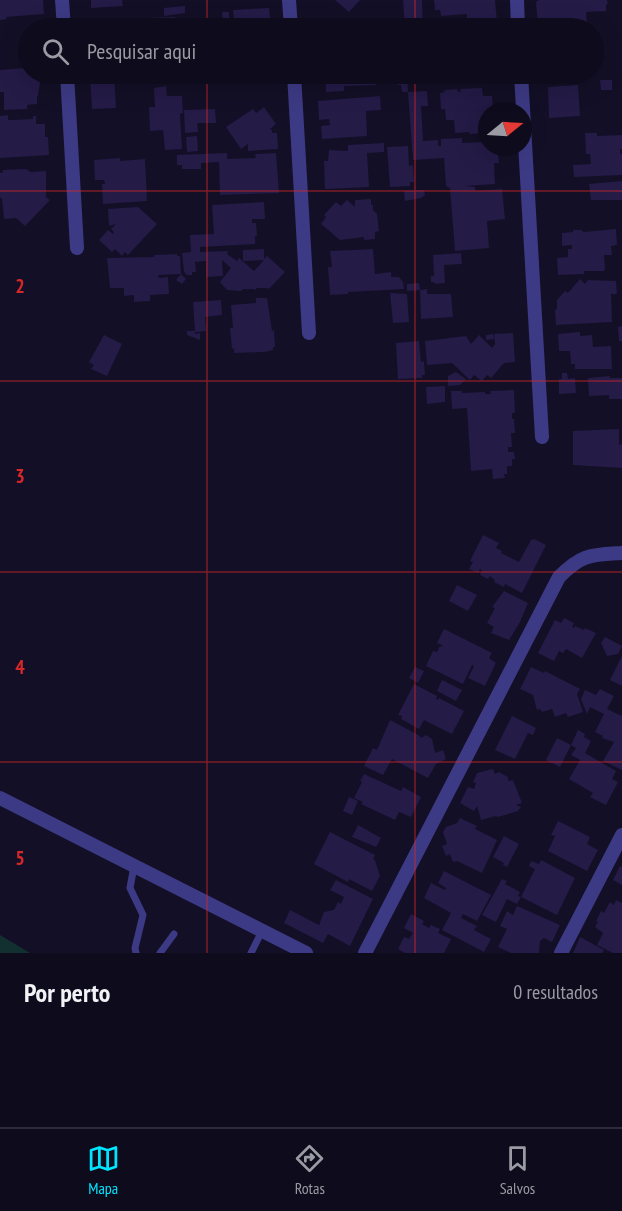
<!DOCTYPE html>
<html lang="pt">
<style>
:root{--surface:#0e0b1c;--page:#171425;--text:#f1f3f6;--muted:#9b9ba3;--line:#2e2b3b;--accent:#00e5ff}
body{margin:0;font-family:"PT Sans Narrow",sans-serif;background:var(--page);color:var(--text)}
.compass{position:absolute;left:478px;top:102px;width:54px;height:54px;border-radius:50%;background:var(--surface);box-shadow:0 6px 24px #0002;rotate:72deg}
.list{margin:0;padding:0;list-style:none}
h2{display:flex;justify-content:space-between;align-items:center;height:78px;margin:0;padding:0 24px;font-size:26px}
h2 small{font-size:20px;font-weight:400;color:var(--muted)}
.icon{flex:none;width:33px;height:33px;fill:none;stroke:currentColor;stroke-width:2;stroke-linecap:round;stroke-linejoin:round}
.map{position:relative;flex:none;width:622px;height:953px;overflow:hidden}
.search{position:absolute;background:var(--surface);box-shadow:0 6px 24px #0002;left:18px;right:18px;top:18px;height:66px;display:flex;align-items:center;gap:15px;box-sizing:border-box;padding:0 21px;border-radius:33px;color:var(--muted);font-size:22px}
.sheet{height:174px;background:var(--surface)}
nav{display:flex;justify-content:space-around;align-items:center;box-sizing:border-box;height:84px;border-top:2px solid var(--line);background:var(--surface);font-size:16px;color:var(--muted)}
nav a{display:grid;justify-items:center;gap:3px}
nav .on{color:var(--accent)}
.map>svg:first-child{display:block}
</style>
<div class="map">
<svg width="622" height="953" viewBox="0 0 622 953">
<rect width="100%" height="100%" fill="#130f26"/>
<path fill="#12302f" d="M0 935 30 953H0Z"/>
<path fill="#241b47" d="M0 0H43L44 14 6 17 7 19 0 20Z
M91 0H122L123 6 91 8Z
M335 0H360L349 12Z
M403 0H422L423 28H405Z
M434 0H495L497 22 467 24V14L441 16 440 10H435Z
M539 0H607L608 4H606V11L586 12 587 26 538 28 536 2Z
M185 6V13L164 16V8Z
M269 8 271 28H210V24L223 23 222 12H229V23L234 22 233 10Z
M175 17 176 28H117L116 19Z
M598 31 599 48 594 49V32Z
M25 65H28V74H41L38 96H37V104L27 105V109L4 110V92H0V70L26 68Z
M225 74H257V82L226 83Z
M326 74H376V85L344 86V91L326 92Z
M397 74H407L408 92H402L401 85H398Z
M548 74H587V78L548 81Z
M114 76 116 108 92 109 90 77Z
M460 77 461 84H455V78Z
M600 80H612V90H601Z
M578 85 580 116 549 118 548 87Z
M166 86 167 96H182L183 113 180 114 182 149 165 150 163 130 150 131 149 107H155L154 88Z
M482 88 483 96H492L493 107H491V111H487V135L485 136V133L469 134V132L455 133 454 120H446L445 109H441L440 93 445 92 444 90 457 89 458 92H461L460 89Z
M427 91 428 106H421L423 141 438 140V146H441V139L462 138V143L487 142V147H505L506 155H498L499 163H494L495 184 465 186 475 187V191L502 189 505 219 487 221 489 248 455 251 450 188 446 186 444 158 413 160 408 92Z
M380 96 381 110 366 111 367 136 322 139 321 126 330 125 329 119 319 120 318 101Z
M264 107 276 124 270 129 272 130V133H277L278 149 248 151V144L241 149 226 127 253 109 256 113Z
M215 109 216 123H197L198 132 185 133 184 110Z
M8 115V120H13L33 119V116H36V124H45V137H48L49 155 0 158V116Z
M585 133H597V136L622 135V149H620V154H622V175L574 177 573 165 591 164 590 154H586Z
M197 136 198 151 187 152 186 137Z
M384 143V152L367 153 369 187 325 189 324 161H328L329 150 348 151V145Z
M408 146 409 166 413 165 414 182H410V186L390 187 387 147Z
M227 153V159L256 158 255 154 276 153 279 193 220 195 219 162 201 163V169H182V165H177V155Z
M120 158V161L145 159 147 201 103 204 102 184H105L104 180H95L94 160Z
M26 169 31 172 46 171V197L50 200 25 226 16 218 4 219 2 199 0 197V173L3 172V170Z
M622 181V200H591L589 184Z
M424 190 425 195 421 198 405 201 404 191Z
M371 199V205H373V210L377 214 379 231 375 232V239L364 240V237L340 240 321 224 326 217 324 215 336 202 341 206 347 200 355 207V200Z
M264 202 265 219H252V223H256L257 236H255V244L200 247V252L228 251 227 254 237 261 239 258 254 271 264 260 243 261V250L264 249V259L267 256 285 272 269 289 267 288H257L255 290 253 289H243L241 291 227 290 220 282 231 268 222 260 223 276 206 277V261L195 262 196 272H192V275H187L184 272 182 253 191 252 190 235 214 234 212 205Z
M138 207 157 224 128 255 125 252 122 256 115 249 112 252 99 240 108 230 113 234 114 232 111 229 116 224 109 226 108 209Z
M616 229 617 245 611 246 612 255H604L605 269 604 271H584V274L558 275 557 258 568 257V249H572V245L562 246V233L573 232V230H581L584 232Z
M373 249 375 274 391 272V277H399L403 282 404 289 348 292V294L330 295 328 267H332L330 251Z
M461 253 462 264 444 265 445 283 435 284 434 282H431V276H434L433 255Z
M177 254V256H180L181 274 158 275 159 278 168 277 169 294 150 295V301L134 302V295L124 296V288H110L107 258 154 257V255Z
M181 274 186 279 182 284 176 280Z
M580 279 585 284 588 280 616 281 617 294H611L612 322 556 325 555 310 557 309V300L565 291 568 293Z
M419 283 420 290 407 291V284Z
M427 289V294H451L453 317 421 319 420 290Z
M390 293 407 294 409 322 393 323Z
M256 298H267L272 331 274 330 275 347H273V350L265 352 234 353V348L232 349 230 328H233L231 305 256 303Z
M221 300 222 315 205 317 206 331 195 332V334L200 333V340L187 335V331H195L193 302Z
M622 326V341H619L618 327Z
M580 332V336L592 335 593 347 611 346 612 369H575V364H571L570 351H559L558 334Z
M513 333 515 362 504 363 491 378 487 375 482 381 474 375 470 380 452 363 427 365 425 341 466 336 471 344 479 335 492 348 495 344 494 334Z
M493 334 494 339 486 340V335Z
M104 335 122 344 107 376 91 369 94 365 89 362Z
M419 341 421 362 424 361 425 375H422V378L398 379 396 343Z
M456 372 466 379 460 385 448 386V376Z
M562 373H567L568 379 575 378 576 393 559 394V379H562Z
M610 376V378H622V399H609V395L589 396 588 378Z
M445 386V402L427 404 426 387Z
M514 390 515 413H512V419H514L515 433H511L512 447H508V452H514L515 459H512V466H507V474H504L505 478 493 479 492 469 471 471 467 408 452 409 451 391H462V393L485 392V394H491L490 391Z
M619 429V445L622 444V468L573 465V431Z
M483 535 499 543 496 548 502 551 501 553 519 562 531 540 534 539 546 545 522 593 505 584 504 587 494 582 495 580 490 576 488 579 480 575 482 570 480 569 478 573 469 569 473 562 470 561Z
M457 585 477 595 468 611 449 601Z
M504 591 528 603 520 622 509 640 491 633 494 627 487 623 495 608 492 607Z
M564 618 574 623 572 627 574 628 575 626 584 630 585 628 596 633 582 658 566 649 563 653 559 651 554 661 538 653 555 620 561 623Z
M444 629 492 653 489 658 496 663 485 686 468 678 474 666 472 665 463 684 426 666 433 651 437 652 440 646 442 647V645L437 643Z
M605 637 622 646 618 654 607 656 601 643Z
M622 656V686L610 680Z
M415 667 424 671 418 683 409 678Z
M531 667 544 673 545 671 580 689 577 694 583 712 568 717 566 713 555 717 552 709 542 712 540 709 537 710 533 695 520 689Z
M442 680 462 690 456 701 437 691Z
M414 684 437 696 436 699 438 700 439 698 464 711 452 734 424 720 419 729 401 719 402 716 398 715Z
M600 689 614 696 607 709 622 716V770L603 761 614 742 602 738 603 736 595 732 604 714 590 707 587 714 581 699 585 690 596 695Z
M512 716 536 728 533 735 528 733 515 759 495 750Z
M390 720 420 736 421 738 426 735 432 739 435 753 443 750 446 759 436 764 428 778 392 759 383 775 364 766 373 748 377 750Z
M578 730 585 734 584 737 591 741 585 753 616 771 612 779 618 782 606 805 590 797 593 793 569 779 580 760 571 755 576 748 571 745Z
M557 738 571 745 560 767 546 760Z
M493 769 495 774 499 772 508 777V781L513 780 522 803 516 805 521 807 518 811 498 817 496 816 481 820 477 806 474 811 460 803 468 787 474 789 476 783 473 782 477 773Z
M364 774 401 791 403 787 421 797 411 817 399 812 395 820 361 804 363 802 354 798 362 782 360 781Z
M349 797 358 801 352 815 343 811Z
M460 818 477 826 475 829 497 840 482 873 457 861 453 862 450 854 446 856 442 846 447 844 443 832 446 827 457 823Z
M558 821 590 837 587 844 598 850 587 871 548 851 555 836 551 835Z
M358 825 381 838 376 847 352 837Z
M330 832 375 855 373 859 375 860 380 876 372 891 349 879 348 882 314 864Z
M504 836 519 844 507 867 503 865 504 863 493 857Z
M541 860 575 878 557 915 521 897 535 869 529 866 531 861 539 864Z
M620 866 622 867V885L613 880Z
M444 871 491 895 477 921 463 914 461 918 477 926 474 930 491 939 484 952 442 930 451 913 424 898 431 883 445 890 446 888 438 883Z
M502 879 507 881 505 884 520 892 518 896 521 897 517 904 507 899 496 922 482 915Z
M336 880 373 899 350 946 328 934 323 943 284 923 290 910 319 925 324 912 334 910 338 902 341 904 344 897 330 890Z
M616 900 622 903V953H613L597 945 603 933 595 927 598 922 596 921 601 911 604 913 610 902 614 905Z
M517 906 560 925 552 942 544 938 540 941 539 953H511L498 947 507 929 500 926 507 911 513 915Z
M411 914 424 921 422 924 429 928 431 925 440 929 438 933 451 939 444 953H405L398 949 404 937 409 939 413 933 404 928Z
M580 937 604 950 602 953H573Z"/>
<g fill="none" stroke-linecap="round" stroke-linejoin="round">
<path stroke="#3d3a85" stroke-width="7" d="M134 866 130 888 143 915 135 948 136 953
M160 953 174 934
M251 953 262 931"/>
<path stroke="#3d3a85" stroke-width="14" d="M62 0 64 28
M289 0 291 28
M517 0 518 28
M67 74 77 248
M294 74 309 333
M521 74 542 437
M0 798 306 953
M365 953 559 577C582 554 590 555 622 553
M561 953 622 835"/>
</g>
<path fill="none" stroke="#d62828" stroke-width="1.5" stroke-opacity="0.55" d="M207 0V28M415 0V28M207 74V953M415 74V953M0 191H622M0 381H622M0 572H622M0 762H622"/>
<g font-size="20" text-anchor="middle" font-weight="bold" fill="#d62828" stroke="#130f26" stroke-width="4.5" stroke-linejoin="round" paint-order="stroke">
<text x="20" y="293">2</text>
<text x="20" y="483">3</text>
<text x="20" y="674">4</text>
<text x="20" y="865">5</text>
</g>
</svg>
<svg class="compass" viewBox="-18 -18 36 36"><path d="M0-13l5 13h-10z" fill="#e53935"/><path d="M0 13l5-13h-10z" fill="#9b9ba3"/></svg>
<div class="search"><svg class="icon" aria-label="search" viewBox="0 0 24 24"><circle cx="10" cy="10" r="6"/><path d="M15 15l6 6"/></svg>Pesquisar aqui</div>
</div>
<section class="sheet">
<h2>Por perto<small>0 resultados</small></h2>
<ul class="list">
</ul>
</section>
<nav>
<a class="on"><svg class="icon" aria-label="map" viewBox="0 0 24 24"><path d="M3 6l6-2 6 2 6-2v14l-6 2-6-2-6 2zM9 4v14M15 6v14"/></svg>Mapa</a>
<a><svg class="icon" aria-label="directions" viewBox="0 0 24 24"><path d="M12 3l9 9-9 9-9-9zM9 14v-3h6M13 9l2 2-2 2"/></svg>Rotas</a>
<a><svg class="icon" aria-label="saved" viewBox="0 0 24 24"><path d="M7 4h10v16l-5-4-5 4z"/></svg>Salvos</a>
</nav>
